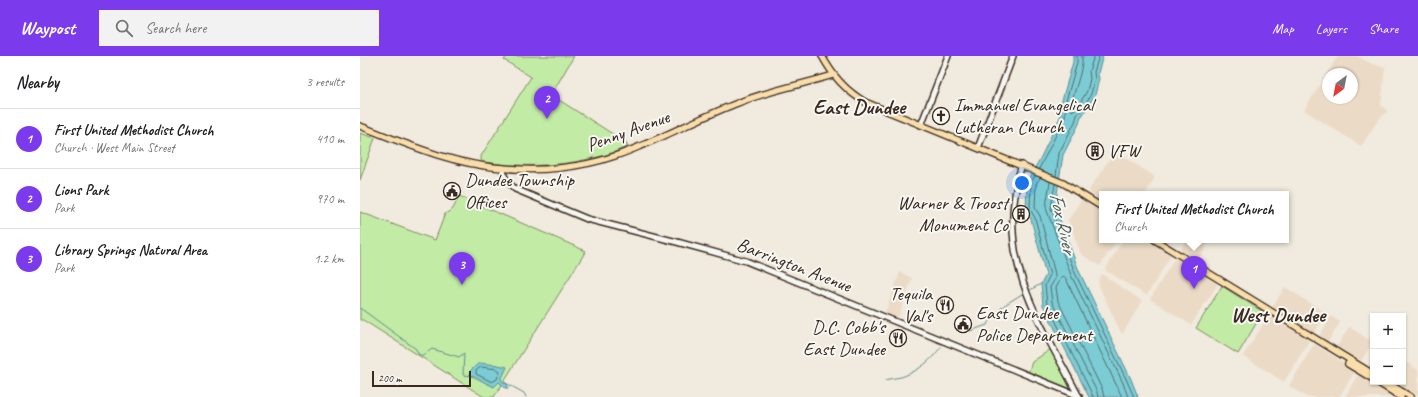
<!DOCTYPE html>
<meta charset="utf-8">
<style>
:root{--surface:#fff;--page:#f2f2f2;--text:#202124;--muted:#757577;--line:#e0e0e0;--accent:#7c3aed}
body{margin:0;font-family:Caveat,sans-serif;background:var(--page);color:var(--text)}
.controls{position:absolute;right:12px;bottom:12px;display:grid;overflow:hidden;border-radius:0px;box-shadow:0 1px 3px #0004}
.controls button{width:36px;height:36px;display:grid;place-items:center;padding:0;border:0;border-bottom:1px solid var(--line);background:var(--surface);color:var(--text);font:20px sans-serif}
.compass{position:absolute;left:962px;top:12px;width:36px;height:36px;border-radius:50%;background:var(--surface);box-shadow:0 1px 3px #0004;rotate:212deg}
.scale{position:absolute;left:12px;bottom:10px;width:99px;box-sizing:border-box;padding-left:4px;border:2px solid #3b2a1e;border-top:0;font-size:11px;line-height:14px;white-space:nowrap;color:#3b2a1e;-webkit-text-stroke:3px #f6f6f2;paint-order:stroke}
.you{position:absolute;left:662px;top:127px;width:14px;height:14px;margin:-10px;border:3px solid #fff;border-radius:50%;background:#1a73e8;box-shadow:0 0 0 6px #1a73e833}
.badge{display:grid;place-items:center;width:26px;height:26px;border-radius:50%;background:var(--accent);color:#fff;font-size:13px;font-weight:700}
.pin{position:absolute;translate:-50% -33px;filter:drop-shadow(0 1px 2px #0008)}
.pin::after{content:'';position:absolute;top:21px;width:14px;height:12px;background:inherit;clip-path:polygon(0 0,100% 0,50% 100%)}
.popup{position:absolute;left:739px;top:135px;width:190px;height:52px;box-sizing:border-box;display:grid;place-content:center;border-radius:0px;background:var(--surface);filter:drop-shadow(0 1px 3px #0005);font-size:13px;white-space:nowrap;color:var(--muted)}
.popup b{font-size:15px;color:var(--text)}
.popup::after{content:'';position:absolute;left:50%;top:100%;margin-left:-8px;border:8px solid transparent;border-top-color:var(--surface)}
.list{margin:0;padding:0;list-style:none}
h2{display:flex;justify-content:space-between;align-items:center;height:52px;margin:0;padding:0 16px;font-size:17px}
h2 small{font-size:13px;font-weight:400;color:var(--muted)}
.list li{display:grid;grid-template-columns:26px 1fr auto;gap:12px;align-items:center;box-sizing:border-box;height:60px;padding:0 16px;border-top:1px solid var(--line)}
.list b{display:block;font-size:15px;white-space:nowrap}
.list p{margin:0;font-size:13px;white-space:nowrap;color:var(--muted)}
.list em{font-size:13px;font-style:normal;color:var(--muted)}
.icon{flex:none;width:22px;height:22px;fill:none;stroke:currentColor;stroke-width:2;stroke-linecap:round;stroke-linejoin:round}
.map{position:relative;flex:none;width:1058px;height:341px;overflow:hidden}
header{display:flex;align-items:center;gap:24px;box-sizing:border-box;height:56px;padding:0 20px;background:var(--accent);color:#fff}
header strong{font-size:19px}
nav{display:flex;gap:22px;margin-inline-start:auto;font-size:14px}
.search{width:280px;height:36px;background:var(--page);display:flex;align-items:center;gap:10px;box-sizing:border-box;padding:0 14px;border-radius:0px;color:var(--muted);font-size:15px}
main{display:flex}
aside{flex:1;background:var(--surface)}
.map>svg:first-child{display:block}
</style>
<header>
<strong>Waypost</strong>
<div class="search"><svg class="icon" aria-label="search" viewBox="0 0 24 24"><circle cx="10" cy="10" r="6"/><path d="M15 15l6 6"/></svg>Search here</div>
<nav><a>Map</a><a>Layers</a><a>Share</a></nav>
</header>
<main>
<aside>
<h2>Nearby<small>3 results</small></h2>
<ul class="list">
<li><span class="badge">1</span><div><b>First United Methodist Church</b><p>Church · West Main Street</p></div><em>410 m</em></li>
<li><span class="badge">2</span><div><b>Lions Park</b><p>Park</p></div><em>970 m</em></li>
<li><span class="badge">3</span><div><b>Library Springs Natural Area</b><p>Park</p></div><em>1.2 km</em></li>
</ul>
</aside>
<div class="map">
<svg width="1058" height="341" viewBox="0 0 1058 341">
<rect width="100%" height="100%" fill="#f1eade"/>
<filter id="ink" filterUnits="userSpaceOnUse"><feTurbulence type="fractalNoise" baseFrequency=".025" numOctaves="2"/><feDisplacementMap in="SourceGraphic" scale="8" xChannelSelector="R" yChannelSelector="G"/><feConvolveMatrix kernelMatrix="1 2 1 2 8 2 1 2 1" color-interpolation-filters="sRGB"/></filter>
<g filter="url(#ink)">
<path fill="#ebdbc6" fill-rule="evenodd" d="M978 0H997L1012 8 1025 11 1021 50 1028 55 1019 63 1001 90 944 54ZM968 18H992V42H968Z
M755 95 794 120V123L785 138H742V145L729 136 730 132Z
M722 143 742 156V184H757L740 210 721 198 708 164Z
M763 184H787L811 199 787 239 784 238 745 214Z
M826 184H844L849 187 837 206 820 195Z
M816 202 857 227 856 231 831 269 790 243 814 204Z
M540 216 552 222 538 262 525 257Z
M742 218 782 245 763 277H761L739 230 738 225Z
M925 231 967 258 954 277H951L913 253V250Z
M909 259 948 283 949 285 924 326 883 300Z
M971 260 980 266 967 287 959 281Z
M989 271 1013 286 1001 305H998L976 292Z
M955 288 994 314V317L979 341H947L929 330 952 291Z
M1043 304 1058 314V339L1041 332 1031 326H1043Z
M1001 319H1002L1033 341H985L997 320Z"/>
<path fill="#c2eba6" stroke="#7e8a62" d="M147 0H214L191 39 267 87V90C255 97 243 100 229 103 194 111 159 111 123 106L121 104V100L171 21 144 4Z
M0 77 15 82 0 124Z
M99 140 226 195 134 341H124L3 264H0V156L75 184 85 158 93 153Z
M862 230 903 256 878 298 836 272Z
M691 293 710 332 709 334 668 317 672 306Z"/>
<path fill="#7bccd6" stroke="#618b8c" d="M713 0H743L738 17 739 23 735 39 722 60H721L719 68 703 99 695 151 719 215 771 323 778 341H729L683 249 681 228 686 219 672 167 671 163 666 155 667 125 680 103 701 59 702 44 713 6Z
M119 307 138 309 147 311 141 324 147 328 148 332H145L139 326 134 331 110 319 109 318 111 314Z"/>
<g fill="none" stroke-linecap="round" stroke-linejoin="round">
<path stroke="#556b68" stroke-width="1" d="M722 0C724 16 712 36 711 53L712 55 717 52 727 35 730 23 729 15 734 0
M679 113 705 61 706 45 717 7V0
M675 120 671 126 670 153 675 162 690 219 685 229 687 248 732 338 733 341
M696 120 699 97 715 66 717 59 723 52 731 38 735 23 734 16 739 0
M680 122 676 128 675 152 680 160 695 218V223L690 231 692 246 737 336 738 341
M690 126 686 150 687 155 711 219 763 327 768 341
M695 128 691 152 715 217 767 325 774 341
M121 311 137 313 140 315 137 323 132 326 116 318V315Z
M744 341 742 333 698 245 696 232 702 220 705 221 762 341"/>
<path stroke="#618b8c" stroke-width="1" d="M668 235 681 228
M0 252 56 293 59 299H63L72 293 99 301 104 297 103 319 112 320
M610 275 627 269 643 250 665 236
M526 324C531 322 540 322 544 320 560 314 571 304 581 291
M144 326 164 337 166 341"/>
<g stroke="#3b2a1e" stroke-width="8">
<path id="secondary" d="M561 69 588 0
M618 92 653 0
M662 109C658 119 657 129 655 139 642 215 686 276 719 341
M143 112 144 119 146 124 155 133 227 163 317 186 386 205 719 340"/>
</g>
<g stroke="#3b2a1e" stroke-width="8">
<path id="primary" d="M462 0C473 20 485 34 505 46L703 127 742 151
M0 70C46 88 92 108 142 112 179 116 220 112 255 100 296 86 334 64 375 48 406 35 441 29 473 19
M795 184 1013 318
M988 308 1013 323
M1017 326 1041 341
M1026 326 1051 341"/>
</g>
<use href="#secondary" stroke="#f6f6f2" stroke-width="5"/>
<use href="#primary" stroke="#f9deab" stroke-width="5.5"/>
</g>
</g>
<defs>
<g id="church-ring" transform="scale(0.9)"><circle r="9.5" fill="#f6f6f2" stroke="#3b2a1e" stroke-width="1.5"/><path d="M-1.2-6h2.4v3.5h3.3v2.4h-3.3V6h-2.4V-.1h-3.3v-2.4h3.3Z" fill="#3b2a1e"/></g>
<g id="building-ring" transform="scale(0.9)"><circle r="9.5" fill="#f6f6f2" stroke="#3b2a1e" stroke-width="1.5"/><path d="M-4-6H4V6H1V3H-1V6H-4ZM-2.5-4.3h1.7v1.8h-1.7ZM.8-4.3h1.7v1.8H.8ZM-2.5-1h1.7V.8h-1.7ZM.8-1h1.7V.8H.8Z" fill="#3b2a1e"/></g>
<g id="civic-ring" transform="scale(0.9)"><circle r="9.5" fill="#f6f6f2" stroke="#3b2a1e" stroke-width="1.5"/><path d="M-.6-6.5H3V-4.5H.6V-3L4-1V1h2V6H-6V1h2V-1L-.6-3ZM-1.2 2.5V6h2.4V2.5Z" fill="#3b2a1e"/></g>
<g id="restaurant-ring" transform="scale(0.9)"><circle r="9.5" fill="#f6f6f2" stroke="#3b2a1e" stroke-width="1.5"/><path d="M-5-6h1v4h1v-4h1v4h1v-4h1v5L-1.5 .5V6h-2V.5L-5-1ZM5-6V6H3V1.5H1.5Q1.5-4 5-6Z" fill="#3b2a1e"/></g>
</defs>
<g fill-rule="evenodd">
<use href="#church-ring" x="581" y="60"/>
<use href="#building-ring" x="735" y="95"/>
<use href="#civic-ring" x="92" y="135"/>
<use href="#building-ring" x="661" y="158"/>
<use href="#restaurant-ring" x="585" y="249"/>
<use href="#civic-ring" x="603" y="268"/>
<use href="#restaurant-ring" x="538" y="282"/>
</g>
<g text-anchor="middle" dominant-baseline="central" stroke-width="4" stroke-linejoin="round" paint-order="stroke">
<g font-size="19" fill="#3b2a1e" stroke="#f6f6f2" text-anchor="start">
<text x="594" y="49">Immanuel Evangelical<tspan x="594" dy="22">Lutheran Church</tspan></text>
<text x="748" y="95">VFW</text>
<text x="105" y="124">Dundee Township<tspan x="105" dy="22">Offices</tspan></text>
<text x="648" y="147" text-anchor="end">Warner &amp; Troost<tspan x="648" dy="22">Monument Co</tspan></text>
<text x="572" y="238" text-anchor="end">Tequila<tspan x="572" dy="22">Val's</tspan></text>
<text x="616" y="257">East Dundee<tspan x="616" dy="22">Police Department</tspan></text>
<text x="525" y="271" text-anchor="end">D.C. Cobb's<tspan x="525" dy="22">East Dundee</tspan></text>
</g>
<g font-size="19" fill="#3b2a1e" stroke="#f6f6f2">
<text transform="translate(268 75) rotate(-20)">Penny Avenue</text>
<text transform="translate(434 209) rotate(21)">Barrington Avenue</text>
</g>
<g font-size="20" font-style="italic" fill="#4e5b55" stroke="#f6f6f2">
<text transform="translate(703 167) rotate(77)">Fox River</text>
</g>
<g font-size="21" font-weight="bold" fill="#3b2a1e" stroke="#f6f6f2">
<text x="499" y="51">East Dundee</text>
<text x="918" y="259">West Dundee</text>
</g>
</g>
</svg>
<div class="controls">
<button>+</button>
<button>−</button>
</div>
<svg class="compass" viewBox="-18 -18 36 36"><path d="M0-13l5 13h-10z" fill="#e53935"/><path d="M0 13l5-13h-10z" fill="#757577"/></svg>
<div class="scale">200 m</div>
<div class="you"></div>
<div class="pin badge" style="left:834px;top:233px">1</div>
<div class="popup"><b>First United Methodist Church</b>Church</div>
<div class="pin badge" style="left:187px;top:63px">2</div>
<div class="pin badge" style="left:102px;top:229px">3</div>
</div>
</main>
